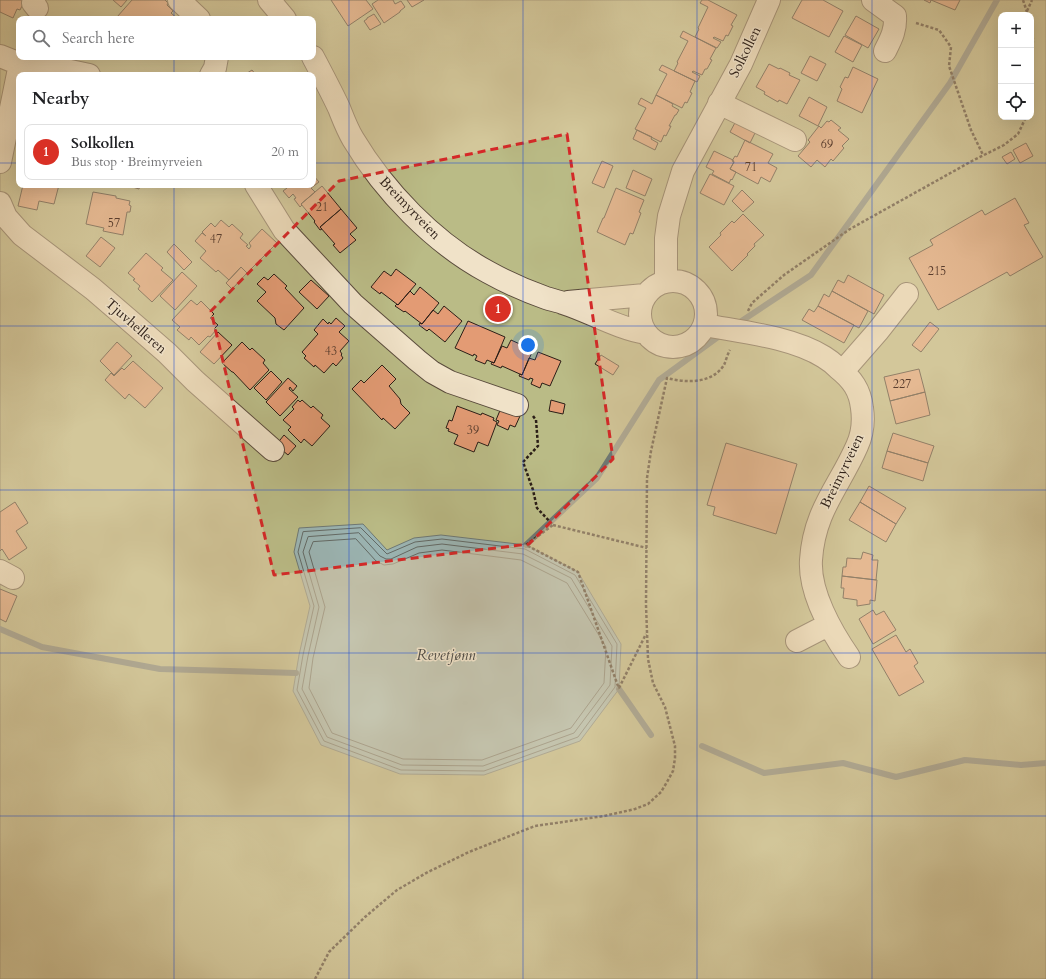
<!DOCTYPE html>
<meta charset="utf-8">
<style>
:root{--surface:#fff;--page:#f6f6f6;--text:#202124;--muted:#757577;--line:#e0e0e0;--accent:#d93025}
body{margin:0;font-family:Cardo,serif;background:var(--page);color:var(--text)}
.controls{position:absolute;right:12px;top:12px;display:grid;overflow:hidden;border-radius:8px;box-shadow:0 4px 16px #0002}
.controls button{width:36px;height:36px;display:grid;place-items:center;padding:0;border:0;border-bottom:1px solid var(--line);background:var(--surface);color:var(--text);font:20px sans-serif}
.you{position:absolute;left:528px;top:345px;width:14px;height:14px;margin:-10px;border:3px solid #fff;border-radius:50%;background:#1a73e8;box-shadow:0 0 0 6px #1a73e833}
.badge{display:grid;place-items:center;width:26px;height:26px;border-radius:50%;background:var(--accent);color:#fff;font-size:13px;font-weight:700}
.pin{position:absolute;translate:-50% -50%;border:2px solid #fff;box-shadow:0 1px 4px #0006}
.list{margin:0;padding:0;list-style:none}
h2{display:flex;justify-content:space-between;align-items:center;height:52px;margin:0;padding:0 16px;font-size:17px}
h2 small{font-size:13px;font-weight:400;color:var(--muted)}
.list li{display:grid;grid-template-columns:26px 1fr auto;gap:12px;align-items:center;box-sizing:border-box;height:56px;margin:0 8px 8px;padding:0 8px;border:1px solid var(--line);border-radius:8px}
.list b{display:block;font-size:15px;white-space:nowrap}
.list p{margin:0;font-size:13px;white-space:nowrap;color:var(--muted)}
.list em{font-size:13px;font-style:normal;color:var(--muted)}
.icon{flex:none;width:22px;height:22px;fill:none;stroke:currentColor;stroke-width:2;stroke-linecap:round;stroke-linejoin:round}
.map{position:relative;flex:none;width:1046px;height:979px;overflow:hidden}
.search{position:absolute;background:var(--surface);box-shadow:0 4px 16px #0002;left:16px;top:16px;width:300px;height:44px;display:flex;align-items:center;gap:10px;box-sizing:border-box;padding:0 14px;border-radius:8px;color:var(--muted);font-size:15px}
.panel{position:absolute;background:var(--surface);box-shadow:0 4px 16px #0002;left:16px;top:72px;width:300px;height:116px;border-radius:8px}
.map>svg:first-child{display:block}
</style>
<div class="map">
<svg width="1046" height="979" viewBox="0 0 1046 979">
<rect width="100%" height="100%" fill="#e8d2ab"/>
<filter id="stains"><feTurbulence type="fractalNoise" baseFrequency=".005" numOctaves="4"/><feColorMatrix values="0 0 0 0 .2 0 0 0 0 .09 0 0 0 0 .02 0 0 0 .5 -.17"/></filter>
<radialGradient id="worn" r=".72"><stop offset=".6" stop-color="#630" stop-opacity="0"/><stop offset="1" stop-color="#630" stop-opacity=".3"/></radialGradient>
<path fill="#babb86" stroke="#726c4e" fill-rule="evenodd" d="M0 0H1046V979H0ZM1001 15H1031V117H1001ZM19 19H313V57H19ZM19 75H313V185H19Z"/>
<path fill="#9bb5b4" stroke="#6e7975" d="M363 524 387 550 414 538 441 535 526 545 578 572 621 644 619 689 580 741 484 775 400 774 321 745 293 691 299 655 310 606 294 552 299 528Z"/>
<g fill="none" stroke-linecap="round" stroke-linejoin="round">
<path stroke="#636a66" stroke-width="1" d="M361 528 387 554 415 542 442 539 525 549 575 575 617 644 615 687 578 737 484 771 401 770 324 741 297 690 303 655 314 606 298 552 303 532Z
M359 533 380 556 386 559H391L417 547 442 544 523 554 571 578 612 646 610 685 574 733 483 766 402 765 327 737 302 689 308 656 319 607 303 552 308 537Z
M356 539 376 561 384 565 393 564 419 553 442 550 521 560 567 583 606 647 604 683 571 728 482 760 403 759 332 733 309 688 313 658 325 607 309 552 313 542Z"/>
<path stroke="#6e7975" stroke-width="6" d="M737 324 811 275 950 83 997 0
M526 545 597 478 659 380 722 334
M0 629 42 647 160 669 296 673
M619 689 651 735
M702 746 764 773 843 763 896 777 965 760 1021 765 1046 763"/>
</g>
<path fill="#e39b74" stroke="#2b1e17" d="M0 0H28L24 2 20 10 17 9 13 18 0 12Z
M113 0H127L121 7Z
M132 0H165L168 3 167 5 173 11 171 13 178 19H119L117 17Z
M331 0H366L373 9 348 26Z
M378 0H393L395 4 401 1 405 7 400 11V12L384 23 372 4Z
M407 0H424L412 7Z
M702 0H708L737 15 731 25 733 26 728 36 726 35 723 41 714 37 713 38 721 42 717 48 695 37 699 29 698 28 708 7 700 3Z
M802 0H823L843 11 829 37 792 18Z
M924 0H960L955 10 931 0 930 3Z
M374 14 381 24 370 30 364 21 367 19V18Z
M856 16 879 29 868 48 845 35Z
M683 31 716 48 710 59 712 60 707 69H705L702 75 693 71 692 72 700 76 697 82 674 71 678 63 677 62 688 41 680 37Z
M844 36 862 45 853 62 835 52Z
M810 56 826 64 817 81 801 73Z
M769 64 779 69 780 68 790 73 789 75 800 80 787 104 779 100 778 102 764 94 765 92 756 87Z
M662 65 695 81 690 92 692 93 687 103 685 102 682 108 656 95 667 74 659 70Z
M853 67 878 79 862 113 837 101 842 89 840 87 845 77 848 78Z
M252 70 256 75H244Z
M656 95 673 104 672 106 679 110 676 115H675L669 126H671L666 136 664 135 661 142 635 129 646 108 638 104 641 98 652 104Z
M809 97 827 107 818 126 799 116Z
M737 119 757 129 750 143 730 132Z
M831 120 841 128 838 130 849 139 842 146 844 148 833 161 831 159 825 167 817 160 811 167 798 156 810 142 808 140 819 126 821 128 827 121 829 122Z
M637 130 652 137 651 139 658 143 655 150 633 139Z
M745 140 773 154 768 163 777 168 770 182 761 177 758 184 730 169 734 162 732 161 735 156 737 157Z
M1026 143 1033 156 1020 163 1013 150Z
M714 151 733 160 734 162 730 169 736 172 732 180 731 179 729 183 712 174 714 171 706 167Z
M1011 152 1015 159 1007 164 1002 157Z
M602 161 613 166 604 188 592 183Z
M633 170 652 179 645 196 626 188Z
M710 174 734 186 724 205 700 193Z
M313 175 319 182 311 188 315 192 301 204 302 205 300 207 294 199 296 198 293 194 289 198 283 191 287 188 285 185H313Z
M23 185H59L54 204 39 201 37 210 18 206Z
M126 185H140L139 189Z
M322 186 341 209 320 227 322 229 320 230 314 222 315 221 301 204Z
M616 188 644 200 639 212 641 213 633 234 630 233 625 245 597 232 603 218H604Z
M742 190 754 202 743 212 732 201Z
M93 192 116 196V198L130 201 129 205 131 206 130 212H127L123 235 103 231 104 228 86 224Z
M1015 198 1029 223 1024 225 1043 257 1010 276 1007 272 938 310 909 258 933 245 930 240 982 210 985 215Z
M341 209 357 228 350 234 356 240 340 253 333 245 335 244 320 227Z
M743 214 764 235 754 244 755 246 747 254 748 255 732 271 709 247 721 235 720 233 732 221 734 223Z
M221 220 229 227 232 224 243 234 240 238 248 245 246 246 249 249 251 246 249 243 262 229 277 243 247 273 241 267 229 280 218 270 216 272 200 258 206 251 195 241 202 233 206 236 202 232 211 223 215 227Z
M101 237 115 248 100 267 86 256Z
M174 244 192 262 184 270 167 252Z
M146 253 163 268 161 270 173 280 152 302 138 289 140 286 133 280 135 279 128 273Z
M241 267 247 273 232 289 226 283Z
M396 269 416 284 398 305 381 292 380 294 371 287 384 271 391 276Z
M182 272 197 286 175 310 160 296Z
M274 274 287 286 285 288 304 308 284 330 276 324 275 318 257 301 266 292 257 284 264 277 268 280Z
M848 275 884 295 874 314 832 291 838 280 844 283Z
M311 280 329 296 317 309 299 292Z
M420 287 439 303 422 324 405 311 404 312 395 306 397 304 398 305 410 291 414 295Z
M832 291 868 311 859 328 818 306 824 294 829 297Z
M191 300 197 305 201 301 214 314 210 318 218 325 214 329 216 330 210 337 208 336 199 345 191 337 189 340 177 330 180 327 172 320Z
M444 306 462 321 445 342 429 329 427 331 419 325 420 323 422 324 433 310 438 314Z
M818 306 854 325 844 343 802 320 809 309 814 312Z
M336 318 345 326 339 332 349 341 340 351 342 354 341 355 343 358 336 366 333 363 324 373 315 365 314 367 304 358 306 356 302 352 318 334 314 330 323 319 328 324 329 322 331 324Z
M468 321 505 337 494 363 487 360 485 364 475 360 477 356 474 354 473 356 455 348Z
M930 322 939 329 921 352 912 345Z
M218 332 232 345 214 364 200 352Z
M511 340 533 350 522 375 502 366 501 368 491 364 492 362 494 363 502 346 507 348Z
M117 342 132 356 114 375 100 361Z
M242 342 250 350 252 348 265 360 263 363 269 370 250 390 233 372H232L222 363Z
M538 352 561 361 550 386 542 383 540 388 531 384 533 379 530 378 529 380 519 376 520 374 522 375 529 358 535 360Z
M601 355 619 366 613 375 595 364Z
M133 361 163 388 145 408 129 394 125 399 105 380 111 373 114 376 122 368 124 370Z
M382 365 396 379 389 386 400 399 401 404 410 413 395 429 383 418 382 420 352 389 361 380 364 383Z
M919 369 925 392 890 401 884 377Z
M271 371 282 382 266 400 254 388Z
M288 378 297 386 293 391 290 387 289 389 298 397 280 416 266 402Z
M925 392 930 415 896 424 890 401Z
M298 400 300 402 302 400 311 408 313 406 323 415 321 418 330 426 312 446 304 439 301 443 288 430 291 427 283 420 294 409 292 407Z
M551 400 565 404 563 414 549 411Z
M457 406 481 415 482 413 494 418 493 420 497 422 488 446 478 442 474 452 454 444 458 435 448 431 449 429 446 428 449 420 452 421Z
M501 408 520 416 515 427 510 425 508 430 497 425 499 421 496 420Z
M893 433 934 446 928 463 887 451Z
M284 435 296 446 288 455 276 445Z
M726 443 797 464 776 534 713 515 715 507 707 505Z
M887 451 928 463 923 481 882 468Z
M869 486 906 508 896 524 860 502Z
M15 502 28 523 16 531 27 548 9 560 2 549 0 551V512Z
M860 502 896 524 886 542 849 520Z
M863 552 873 555 872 560H878L876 580 842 576 843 567H846L847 558 861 559Z
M842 576 877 580 875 601 870 600V604L857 606V600L843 598 844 588H841Z
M0 589 17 596 6 622 0 619Z
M873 610 876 615 884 611 896 630 873 644 859 619Z
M896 635 906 652 910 649 918 663 914 666 924 682 899 696 872 649Z"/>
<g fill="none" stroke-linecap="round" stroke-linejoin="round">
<g stroke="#5a4b3c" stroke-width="24">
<path id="minor" d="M34 0 33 3 37 8
M179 0 199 19
M269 0 285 19
M873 0 895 16C896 30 891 39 885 51
M0 56 20 64 56 68 89 75
M313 57C322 74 331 91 339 108 343 118 347 129 353 139 384 191 434 243 488 272 506 282 526 291 546 298 552 300 558 301 563 303 591 312 617 328 646 333
M211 75 215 68 217 57
M719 103 795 140
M0 162 20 64
M256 185 284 230 353 304 417 360 432 372 450 382 517 405
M0 203 6 217 22 235 93 289 136 326 167 353 195 381 273 450
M640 314a33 33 0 1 1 66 0a33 33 0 1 1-66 0Z
M666 281V238L669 216 683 171 741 64 769 0
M568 302 645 295
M705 325C742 332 792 337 824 357 829 360 834 364 838 368 852 379 860 390 862 408 864 422 863 433 857 446 839 487 814 511 811 560 809 592 831 631 849 657
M843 371 878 331 907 294
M0 571 13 578
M797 641 828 625"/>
</g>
<path stroke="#2b1e17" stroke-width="2.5" stroke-dasharray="3 2" stroke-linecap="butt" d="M1023 0 1028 15
M1027 11 1032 0
M916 23 939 30 951 47 949 66 971 130 983 155
M1031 26 1033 39 1031 81
M748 311 752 303 784 275 850 229 972 161 1004 145 1018 134 1026 117
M533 416 536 420 538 446 523 462 533 490 537 508 553 525 526 545 578 572 619 689
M553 525 647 548
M619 688 646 634
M315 979 329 952 365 917 397 890 428 872 469 852 535 826 604 816 635 809 648 804 661 792 667 782 673 771 675 758V746L665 707 653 683 648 659 646 605 647 478 651 451 667 378C686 383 712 384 724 365 726 361 727 355 730 350"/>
<use href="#minor" stroke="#f0e2c8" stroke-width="22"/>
</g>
<path d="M0 0H1046V979H0ZM567 134 613 459 529 544 274 575 211 311 339 181Z" fill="#e8d2ab" fill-opacity=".55" fill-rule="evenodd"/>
<path fill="none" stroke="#d62828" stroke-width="3" stroke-dasharray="8 5" stroke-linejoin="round" d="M567 134 613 459 529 544 274 575 211 311 339 181Z"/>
<path fill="none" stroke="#1d4ed8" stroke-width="1" stroke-opacity="0.55" d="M174 0V19M349 0V979M523 0V979M697 0V979M872 0V979M174 57V75M0 163H19M313 163H1046M174 185V979M0 326H1046M0 490H1046M0 653H1046M0 816H1046"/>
<g text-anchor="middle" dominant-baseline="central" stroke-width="3" stroke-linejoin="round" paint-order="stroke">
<g font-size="12" fill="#593d2e">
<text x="827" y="144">69</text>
<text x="751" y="167">71</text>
<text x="322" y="207">21</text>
<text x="114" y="223">57</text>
<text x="216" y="239">47</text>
<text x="937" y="271">215</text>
<text x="331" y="351">43</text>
<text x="902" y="384">227</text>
<text x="473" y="430">39</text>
</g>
<g font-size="14" fill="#2b1e17" stroke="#f0e2c8">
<text transform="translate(745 52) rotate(-64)">Solkollen</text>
<text transform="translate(410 208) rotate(46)">Breimyrveien</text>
<text transform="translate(136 326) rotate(41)">Tjuvhelleren</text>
<text transform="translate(842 471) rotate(-64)">Breimyrveien</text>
</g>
<g font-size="15" font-style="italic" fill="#4d4b46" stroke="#f0e2c8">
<text x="446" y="655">Revetjønn</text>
</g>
</g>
<rect width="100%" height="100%" filter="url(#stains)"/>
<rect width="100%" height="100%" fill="url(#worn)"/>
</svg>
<div class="controls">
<button>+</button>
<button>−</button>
<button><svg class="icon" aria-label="locate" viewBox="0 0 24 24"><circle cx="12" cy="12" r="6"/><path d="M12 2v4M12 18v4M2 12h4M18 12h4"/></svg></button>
</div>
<div class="you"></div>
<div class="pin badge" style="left:498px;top:309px">1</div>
<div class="search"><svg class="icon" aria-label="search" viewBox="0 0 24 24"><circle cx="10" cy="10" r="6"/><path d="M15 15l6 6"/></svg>Search here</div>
<section class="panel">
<h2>Nearby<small></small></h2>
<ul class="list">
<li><span class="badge">1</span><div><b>Solkollen</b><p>Bus stop · Breimyrveien</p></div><em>20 m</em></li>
</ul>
</section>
</div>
